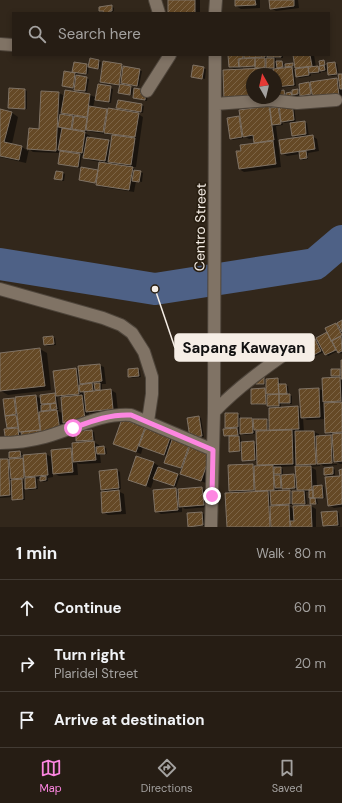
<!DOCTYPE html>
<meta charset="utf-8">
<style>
:root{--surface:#261d14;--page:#322a22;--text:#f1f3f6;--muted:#a4a2a0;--line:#423b34;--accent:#fd86e1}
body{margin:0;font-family:"DM Sans",sans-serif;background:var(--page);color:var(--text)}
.compass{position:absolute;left:246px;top:68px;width:36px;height:36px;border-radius:50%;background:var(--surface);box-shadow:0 2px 6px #0003;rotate:352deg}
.stop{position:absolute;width:12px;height:12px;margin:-9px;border:3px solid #fd86e1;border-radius:50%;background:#fff}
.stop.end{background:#fd86e1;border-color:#fff;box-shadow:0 1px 4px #0008}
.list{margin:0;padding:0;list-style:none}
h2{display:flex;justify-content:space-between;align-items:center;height:52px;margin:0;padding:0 16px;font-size:17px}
h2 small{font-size:13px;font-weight:400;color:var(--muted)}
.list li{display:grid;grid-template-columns:26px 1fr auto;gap:12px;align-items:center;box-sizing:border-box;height:56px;padding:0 16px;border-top:1px solid var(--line)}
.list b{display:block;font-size:15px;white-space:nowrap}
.list p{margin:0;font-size:13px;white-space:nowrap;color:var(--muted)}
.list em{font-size:13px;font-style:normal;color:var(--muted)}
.icon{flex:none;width:22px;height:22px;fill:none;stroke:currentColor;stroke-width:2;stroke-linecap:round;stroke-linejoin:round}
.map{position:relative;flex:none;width:342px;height:527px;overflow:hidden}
.search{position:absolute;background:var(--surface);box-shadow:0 2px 6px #0003;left:12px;right:12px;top:12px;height:44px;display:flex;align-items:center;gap:10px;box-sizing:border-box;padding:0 14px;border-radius:0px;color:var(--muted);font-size:15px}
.sheet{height:220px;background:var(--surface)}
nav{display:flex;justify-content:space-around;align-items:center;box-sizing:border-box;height:56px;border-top:1px solid var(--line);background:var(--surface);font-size:11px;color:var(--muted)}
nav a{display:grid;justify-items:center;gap:2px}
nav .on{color:var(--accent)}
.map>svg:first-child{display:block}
</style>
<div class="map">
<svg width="342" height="527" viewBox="0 0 342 527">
<defs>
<pattern id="building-hatch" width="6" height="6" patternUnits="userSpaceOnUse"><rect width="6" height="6" fill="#654926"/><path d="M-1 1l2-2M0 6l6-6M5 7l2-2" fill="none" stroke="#7c6446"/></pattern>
</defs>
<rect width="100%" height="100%" fill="#32271b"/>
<path fill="#0007" fill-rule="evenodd" d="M169 0H200V13H169Z
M236 0H260V8L241 9 236 6Z
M270 0H298L299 8 276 11 271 8Z
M111 6 114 8V11L112 12V13H105L104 12 100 10Z
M229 55H283V58H276V70L282 69 278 67 277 62H282L285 65 293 64 296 65 294 55H314L316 67 321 69 324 61 326 64 335 63 337 64 339 75 332 76 329 75V71L323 72 321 70V73L311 74V76L300 78 297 77 299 70 296 66 290 67 294 69 296 86 279 88 277 87 276 74H275L274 69H264L270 72V74H252L230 102 238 71 230 67ZM243 67H256L260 69 243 70Z
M91 59 101 62 100 69 90 67Z
M104 62 122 65 125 67 142 71 139 86 127 85 133 88 132 95 119 92 120 86 106 84 101 81Z
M74 63 89 66 88 74 78 73 77 76 89 79 87 92 63 86 73 73Z
M194 66 206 69 205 79 192 76Z
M342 75V98L319 102 313 95 304 97 301 95 296 96 293 94 294 97 281 98 284 91 286 94 291 93 293 94 298 90 301 92 309 83 312 85 337 80 340 81Z
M99 85 113 89 111 103 96 100Z
M10 89 25 90 27 91V109H12L9 107Z
M42 92 59 93 65 96 90 95 95 97 93 108 108 111H123L117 108 118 101 144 106 143 113 135 112 143 117 136 167H131L143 173 142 182 136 181 134 192 102 187 97 185 100 182 81 180H80L81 168 59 164 60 153 33 152 29 149 26 163 0 157V110L11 112 18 117 12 144 22 147 28 151 29 129 39 130ZM87 130 92 132 113 135 112 143 108 141 89 138 90 136 82 131 87 132ZM82 155H85L84 157 89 160 100 162 99 172 80 168Z
M148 92 147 101 134 98Z
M294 105 296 123 304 122 307 123 309 137 312 136 317 139 319 151 308 153V159L303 160 301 158 300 154 287 156 282 153 298 138 293 135 291 122 285 123 282 121 283 125 276 126 281 167 244 172 239 169 242 152 256 144 255 138 249 139 244 136V138L233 140 231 138 239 117 241 118 269 107 272 109 278 108 281 109Z
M63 173 65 174 64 181 55 179Z
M342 322V353L341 354 338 351 328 356 324 352 309 359 307 358 315 340 319 342 336 324 340 326Z
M53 337 55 338 56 345 47 346 45 345Z
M40 349 47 353 51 390 8 395 1 391 0 354Z
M99 365 104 367 106 384H102V391L111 390 116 393 118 411 92 414 89 412 90 423 69 425 63 421 64 433 25 440 8 430 4 400 14 399 16 400 36 396 41 399 55 394 57 395 76 369 80 371ZM57 395 62 398 64 414 56 410H59Z
M137 369 140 370 141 377 132 378 129 376Z
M340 370 342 371V460H338V462H342V464H340L337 462H322V464H337V465L323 466 321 464V463L301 464V466L320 465V466L311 467 316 470 317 486H322L324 487 325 498 317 499 318 504H313L311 503 310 492H306L307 504 295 505 292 503V505H287L295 510 311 506 316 509V527H228L235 494 230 491 252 465 258 467V461H245L243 460 242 452H232L230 451V436L225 435 226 430V414H237L240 415V419L267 420 270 422 273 408 268 404 255 405 252 403 265 389 267 391V384L259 385 257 383 264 378 266 380 278 379 280 380V385L288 386 289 395 292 396V404H281V408L298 407 301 409 319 389 324 391 336 378 332 376ZM303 418 307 420 326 419V432L334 435V438L331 436 319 437V434L314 432H304ZM272 428 273 430 257 431V445L253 442 242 443 240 433 244 435 255 434V430H256V429ZM296 466 297 477 294 475 283 476V469L279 467ZM283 488 285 489H297L301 492 293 493 289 491 278 492V489H283Z
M199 417 201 418 204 437 193 439Z
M144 427 211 454 206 483 186 476 181 474 183 469 165 462 167 456 143 447 141 454 114 444Z
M92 431 94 432 95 440 92 441 99 445V447L106 448 107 454 100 455 101 463 79 464 77 463 78 475 59 476 53 473V477L48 478V481L44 482 41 480V479H37L38 489 29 490 26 489V479H20L24 481 25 500H16L13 499V497L0 498V460H7L10 461 14 460 10 458 20 452 22 453 23 456 46 454 53 458 71 449 74 451 86 443V441H80L77 440Z
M137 457 154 463 159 466 158 468 180 476 176 487 154 479 151 488 129 479Z
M333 468 335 470V475L328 476 325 474Z
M117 470 120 472 121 489 116 490 124 494 126 514 108 515 103 512 107 492 102 489 100 472Z
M342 470V507L334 508 329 505 341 477Z
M175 489 178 490 202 489 207 491 208 503 183 505V507L208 505V507L185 509 182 507V512L161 514 156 511Z
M337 512 339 513 340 526 326 527 324 526Z
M202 513 204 514 205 526H189Z"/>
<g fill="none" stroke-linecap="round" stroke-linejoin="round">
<path stroke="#4e6186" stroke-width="32" d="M0 264 155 289 315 264 342 241"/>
</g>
<path fill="url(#building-hatch)" stroke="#7f7264" d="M168 0H195V13H168Z
M235 0H255L256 5 235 6Z
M269 0H294V6L270 9Z
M112 5V11H110V13H104L103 11H99V7Z
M228 55H243V58L238 59 239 67H229Z
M244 55H265V57L244 58Z
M267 55H281V57H267Z
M293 55H310L312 66 295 68Z
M90 58 99 60 98 69 88 67Z
M255 58H265V68H255Z
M255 58V66L239 67V59Z
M266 58H274V68H266Z
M324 60 325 65 320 66 319 61Z
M103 61 122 64 119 85 100 82Z
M276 61H282L283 67 277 68Z
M74 62 87 64 86 74 72 72Z
M335 62 337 74 328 75 327 63Z
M293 63V66L285 67V64Z
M193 65 204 67 202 79 191 77Z
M324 65 325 70 320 71 319 66Z
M123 66 140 69 137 86 121 83Z
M318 66 319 72 309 73 308 67Z
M292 67 294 85 276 87V74H274L273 69Z
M308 67 309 75 296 77 295 69Z
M265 68V74H252V98L224 100 223 70Z
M64 71 75 73 73 88 62 86Z
M338 74H342V89H340Z
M76 75 87 77 85 91 74 90Z
M337 78 339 96 313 99 310 82Z
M309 82 311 94 300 96 299 84Z
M98 84 111 86 109 102 95 100Z
M120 84 131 86 130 95 118 93Z
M9 88 25 89V109L8 108Z
M134 88 146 90 145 100 133 98Z
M298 89V94L292 95V90Z
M65 90 90 94 87 117 61 113Z
M284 90 285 96 278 97 277 91Z
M41 91 59 92 56 151 27 149 29 128 39 129Z
M291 92 292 96H286V93Z
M118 100 142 104 141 112 116 108Z
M292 102 294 120 281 122 279 104Z
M89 106 107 109 103 132 86 130Z
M269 106 274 140 254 143 253 135 243 137 239 110Z
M278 107 281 124 272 125 270 108Z
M108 108 139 113 135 137 104 133Z
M0 109 12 112 4 142 22 146 19 160 0 156Z
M60 114 73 116 71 129 58 127Z
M74 116 87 118 85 131 72 129Z
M239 116 242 137 230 139 227 118Z
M305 121 306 134 292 136 290 123Z
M62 128 85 132 82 153 58 150Z
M112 135 135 138 131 165 108 162Z
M313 135 315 149 281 154 279 140Z
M87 137 109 140 105 161 83 158Z
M273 141 276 164 239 169 236 151H241L240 145Z
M60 151 80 154 78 167 58 164Z
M306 151 307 158 300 159 299 152Z
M99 162 133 167 129 190 96 185Z
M81 167 98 170 95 183 79 180Z
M134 170 141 171 139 182 132 181Z
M56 171 63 172 62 180 54 179Z
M342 320V332L337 323Z
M336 323 342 335 331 341 325 328Z
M327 332 336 350 325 355 316 338Z
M53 336 54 344 44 345 43 337Z
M341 336 342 351 338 353 332 341Z
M315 339 321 351 306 359 300 346Z
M40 348 45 386 0 391V353Z
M341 360H342V379H341Z
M100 364 102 381 80 384 78 366Z
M76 368 79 394 56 396 53 371Z
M138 368 139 376 128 377V369Z
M331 369H340V376H331Z
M264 377V384H256V378Z
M340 377 341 401 323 402 322 378Z
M278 378 279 394H266V379Z
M92 383 93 391 80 392 79 385Z
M94 383H100V390H95Z
M278 384H286L287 394H279Z
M265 388 266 404H251V389Z
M319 388 320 417 301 418 299 389Z
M111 389 113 409 86 412 84 392Z
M55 393 56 403 41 404 40 395Z
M279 394H290V403H279Z
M279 394V406H267V395Z
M36 395 40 430 19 432 15 397Z
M82 395 85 420 63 423 61 397Z
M14 398 16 414 5 416 3 399Z
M342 402V432L325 433 324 403Z
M56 403 57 409 51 410 50 404Z
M50 404V410L41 411V405Z
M298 406 299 429 269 430V408Z
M57 410 60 431 41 433 39 412Z
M225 413H238V427L225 428Z
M16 415 18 427 7 428 5 416Z
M199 416 202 436 190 438 187 418Z
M240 418H252L253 433 240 434Z
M122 419 145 427 136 452 113 444Z
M253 419H267V430H254Z
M146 427 171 435 164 455 139 446Z
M18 428 19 441 6 442 4 429Z
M237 428 238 435 224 436 223 429Z
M40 430 41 437 22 439 21 432Z
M92 430 93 440 76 441V431Z
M292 430 293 464 257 465 256 431Z
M295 431H314L316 464 296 465Z
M342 433V461L334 462 332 434Z
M331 435 332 463 317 464 316 436Z
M229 436H239L240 451 229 452Z
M173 437 190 443 181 468 164 463Z
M94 441 96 460 73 462 72 443Z
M254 441 255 460 242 461 241 442Z
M104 446 105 454H97L96 447Z
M190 446 211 453 201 481 180 474Z
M71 448 73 472 53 474 51 450Z
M20 451 21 457 9 458V452Z
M46 453 48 475 25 477 23 455Z
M136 456 154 462 146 486 128 480Z
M23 458 24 478 11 479 9 459Z
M0 459H8L10 495 0 496Z
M253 464 254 490 229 491 228 465Z
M273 465 274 490 255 491 254 466Z
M295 466H311L312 490H297Z
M158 467 178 474 174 486 153 479Z
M274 467H281V474H274Z
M333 467V474L324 475V468Z
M117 469 119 488 101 490 99 471Z
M342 469V504L328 506 325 477 340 476 339 470Z
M294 474 295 488 282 489 281 475Z
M274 475H280L281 488H275Z
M46 476V480L40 481V477Z
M35 477 36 488 25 489V478Z
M22 479 23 499 12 500 11 480Z
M322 485 323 498H313V486Z
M202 487 204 505 179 507 178 489Z
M176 488 178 510 155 512 153 490Z
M119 490 121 511 102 513 101 492Z
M290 490V504L271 505 270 491Z
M309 490H313V498H309Z
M268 491 270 527H227L225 493Z
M292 491H304L305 504H292Z
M310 498H315L316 504H310Z
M289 505 290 527H271L270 506Z
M311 505 312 527H291L290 521H294L293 506Z
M337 511 338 525 323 526 321 512Z
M202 512 203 525 188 527 187 513Z"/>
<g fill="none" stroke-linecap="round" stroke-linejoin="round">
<g stroke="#4e453b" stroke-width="14">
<path id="minor" d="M155 0 159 13
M215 13 216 0
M0 44 13 45
M147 91 170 55
M215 104 270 100 297 103 336 100
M0 289 103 318 121 325 132 333 144 352 152 377V394L148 421
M214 412C238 387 266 367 295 347
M0 443C16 443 30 441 45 437 74 429 100 413 131 415L213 450
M211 527 214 412 215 55"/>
</g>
<use href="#minor" stroke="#807365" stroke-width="12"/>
</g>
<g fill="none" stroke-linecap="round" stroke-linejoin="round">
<path stroke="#fd86e1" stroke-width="5" d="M73 428C92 421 110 414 131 415L213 450 212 496"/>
</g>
<g text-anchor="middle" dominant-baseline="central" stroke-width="3.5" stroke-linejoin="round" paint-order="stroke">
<g font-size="14" fill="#f6eee6" stroke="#281e11">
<text transform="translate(200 227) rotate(-89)">Centro Street</text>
</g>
</g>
<path fill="none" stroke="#f6eee6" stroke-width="1.5" d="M155 289L175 348"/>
<circle fill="#f6eee6" stroke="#281e11" stroke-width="1.5" cx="155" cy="289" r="4"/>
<rect fill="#f6eee6" stroke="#f6eee6" stroke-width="1.5" x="175" y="334" width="139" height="27" rx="4"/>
<g font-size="15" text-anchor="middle" font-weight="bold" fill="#111">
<text x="244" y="353">Sapang Kawayan</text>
</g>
</svg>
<svg class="compass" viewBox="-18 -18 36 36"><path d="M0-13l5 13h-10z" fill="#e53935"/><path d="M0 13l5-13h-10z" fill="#a4a2a0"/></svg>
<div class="stop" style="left:73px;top:428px"></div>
<div class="stop end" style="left:212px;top:496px"></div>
<div class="search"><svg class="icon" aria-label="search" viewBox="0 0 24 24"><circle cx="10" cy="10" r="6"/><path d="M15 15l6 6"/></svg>Search here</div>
</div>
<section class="sheet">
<h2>1 min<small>Walk · 80 m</small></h2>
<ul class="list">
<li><svg class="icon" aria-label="ahead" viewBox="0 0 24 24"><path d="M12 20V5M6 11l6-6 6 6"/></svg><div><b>Continue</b></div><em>60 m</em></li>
<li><svg class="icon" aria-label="right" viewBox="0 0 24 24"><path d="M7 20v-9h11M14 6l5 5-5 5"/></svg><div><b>Turn right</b><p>Plaridel Street</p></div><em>20 m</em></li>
<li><svg class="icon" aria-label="arrive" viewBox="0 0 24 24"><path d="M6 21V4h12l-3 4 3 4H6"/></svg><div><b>Arrive at destination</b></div></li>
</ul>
</section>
<nav>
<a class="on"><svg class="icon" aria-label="map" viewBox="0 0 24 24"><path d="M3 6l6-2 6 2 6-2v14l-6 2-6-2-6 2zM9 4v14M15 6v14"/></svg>Map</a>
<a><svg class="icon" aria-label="directions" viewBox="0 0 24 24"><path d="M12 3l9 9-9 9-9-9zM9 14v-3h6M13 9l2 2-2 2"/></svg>Directions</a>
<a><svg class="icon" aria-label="saved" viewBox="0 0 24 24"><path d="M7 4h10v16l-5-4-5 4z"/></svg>Saved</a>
</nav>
